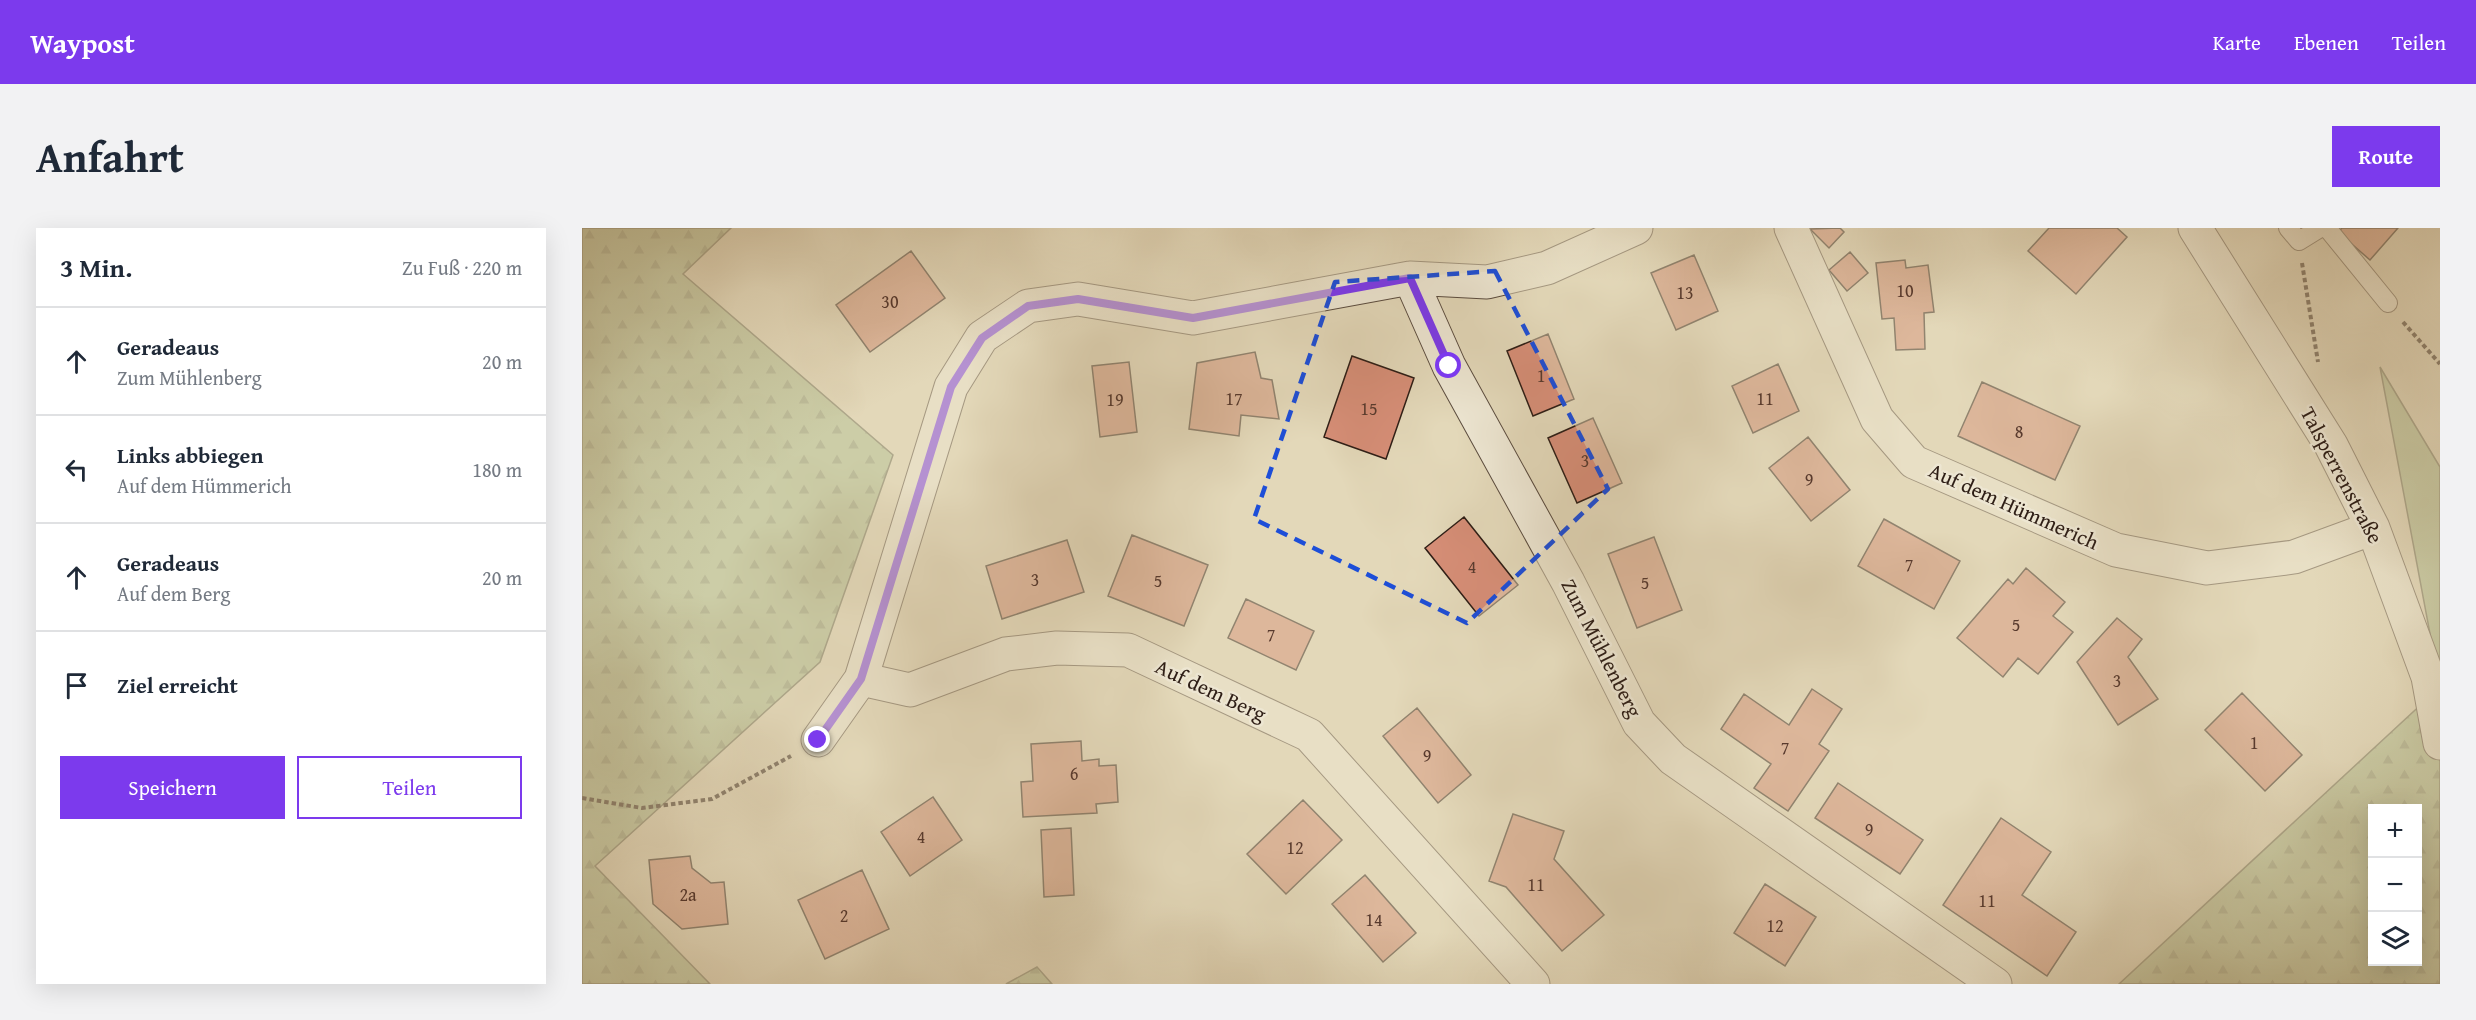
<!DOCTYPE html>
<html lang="de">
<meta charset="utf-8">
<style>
:root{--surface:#fff;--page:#f2f2f3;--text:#1f2937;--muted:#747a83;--line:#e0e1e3;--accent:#7c3aed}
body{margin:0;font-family:"Gentium Book Plus",serif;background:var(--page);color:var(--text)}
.controls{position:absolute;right:18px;bottom:18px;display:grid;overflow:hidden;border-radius:0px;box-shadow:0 6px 24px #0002}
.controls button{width:54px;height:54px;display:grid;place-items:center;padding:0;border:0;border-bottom:2px solid var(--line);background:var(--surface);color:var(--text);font:30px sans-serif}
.stop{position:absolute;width:18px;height:18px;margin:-14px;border:4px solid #7c3aed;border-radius:50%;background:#fff}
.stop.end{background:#7c3aed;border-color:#fff;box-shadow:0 2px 6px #0008}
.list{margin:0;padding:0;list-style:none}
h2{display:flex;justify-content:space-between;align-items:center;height:78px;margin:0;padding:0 24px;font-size:26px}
h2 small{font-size:20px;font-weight:400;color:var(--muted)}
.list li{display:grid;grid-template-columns:39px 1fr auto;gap:18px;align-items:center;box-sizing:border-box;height:108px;padding:0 24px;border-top:2px solid var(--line)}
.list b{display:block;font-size:22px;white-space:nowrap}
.list p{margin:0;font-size:20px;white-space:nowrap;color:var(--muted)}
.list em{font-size:20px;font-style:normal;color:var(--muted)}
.actions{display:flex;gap:12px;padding:18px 24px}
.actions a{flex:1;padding:14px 0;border:2px solid var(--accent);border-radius:0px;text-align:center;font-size:21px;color:var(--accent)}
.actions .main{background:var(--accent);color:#fff}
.icon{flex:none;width:33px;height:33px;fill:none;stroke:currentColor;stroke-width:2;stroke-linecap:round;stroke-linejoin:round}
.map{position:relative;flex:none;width:1858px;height:756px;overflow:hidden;border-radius:0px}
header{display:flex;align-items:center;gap:36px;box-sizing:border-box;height:84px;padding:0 30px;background:var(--accent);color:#fff}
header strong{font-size:28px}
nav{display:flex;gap:33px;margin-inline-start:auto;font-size:21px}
.intro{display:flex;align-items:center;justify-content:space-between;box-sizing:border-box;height:144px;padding:0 36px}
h1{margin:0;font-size:42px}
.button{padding:15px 27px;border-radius:0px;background:var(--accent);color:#fff;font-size:21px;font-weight:700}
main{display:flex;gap:36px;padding:0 36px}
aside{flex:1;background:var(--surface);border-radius:0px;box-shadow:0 6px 24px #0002}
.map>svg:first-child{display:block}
</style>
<header>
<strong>Waypost</strong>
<nav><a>Karte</a><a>Ebenen</a><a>Teilen</a></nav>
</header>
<div class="intro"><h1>Anfahrt</h1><a class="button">Route</a></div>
<main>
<aside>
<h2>3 Min.<small>Zu Fuß · 220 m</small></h2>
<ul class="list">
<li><svg class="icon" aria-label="ahead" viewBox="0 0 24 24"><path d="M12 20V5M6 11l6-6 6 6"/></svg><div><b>Geradeaus</b><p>Zum Mühlenberg</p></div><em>20 m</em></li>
<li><svg class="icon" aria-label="left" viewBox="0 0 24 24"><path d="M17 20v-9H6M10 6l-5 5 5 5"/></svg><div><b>Links abbiegen</b><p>Auf dem Hümmerich</p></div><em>180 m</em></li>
<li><svg class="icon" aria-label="ahead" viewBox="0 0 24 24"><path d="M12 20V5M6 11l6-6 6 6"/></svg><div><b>Geradeaus</b><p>Auf dem Berg</p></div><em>20 m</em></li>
<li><svg class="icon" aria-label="arrive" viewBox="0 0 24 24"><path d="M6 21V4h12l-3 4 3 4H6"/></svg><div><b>Ziel erreicht</b></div></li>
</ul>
<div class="actions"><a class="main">Speichern</a><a>Teilen</a></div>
</aside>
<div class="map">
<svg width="1858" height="756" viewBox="0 0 1858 756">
<defs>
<pattern id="forest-firs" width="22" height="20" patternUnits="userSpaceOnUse" patternTransform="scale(1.5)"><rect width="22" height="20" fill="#b0bf91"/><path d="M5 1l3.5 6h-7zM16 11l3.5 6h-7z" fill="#909b75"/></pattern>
</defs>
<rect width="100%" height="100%" fill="#e3d8b9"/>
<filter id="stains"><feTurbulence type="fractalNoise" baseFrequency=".00333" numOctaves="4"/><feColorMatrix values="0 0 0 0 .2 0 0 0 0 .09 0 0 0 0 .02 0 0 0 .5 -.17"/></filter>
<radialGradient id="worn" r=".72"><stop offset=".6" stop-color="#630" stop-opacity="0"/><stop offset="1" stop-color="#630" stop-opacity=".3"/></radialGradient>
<path fill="#b0bf91" stroke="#6f6e54" stroke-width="1.5" d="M1798 139 1858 239V460V459Z"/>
<path fill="url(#forest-firs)" stroke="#6f6e54" stroke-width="1.5" fill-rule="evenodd" d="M0 0H149L101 46 311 227 238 434 13 638 128 756H0Z
M1858 459V756H1537ZM1790 580H1836V734H1790Z
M455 739 470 756H424Z"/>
<path fill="#d68e77" stroke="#2e1e16" stroke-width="1.5" d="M1258 0 1262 4 1247 20 1228 1Z
M1467 0H1535L1545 9 1494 66 1446 23Z
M1760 0H1816L1788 32 1756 4Z
M329 23 363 70 288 124 254 77Z
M1268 24 1286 45 1265 63 1247 42Z
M1112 27 1136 83 1094 102 1069 45Z
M1323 32 1324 40 1346 37 1352 84 1342 85 1343 121 1314 122 1312 90 1300 91 1294 35Z
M966 106 992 171 951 188 925 123Z
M673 124 679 150 690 152 697 191 659 187 657 208 607 201 615 135Z
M770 128 832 150 804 231 742 209Z
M547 134 555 204 518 209 510 138Z
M1196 136 1217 183 1171 205 1150 158Z
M1400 154 1498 198 1473 252 1376 208Z
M1011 190 1040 255 995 275 966 210Z
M1226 209 1268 262 1229 293 1187 240Z
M882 289 936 357 897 388 843 320Z
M1302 291 1378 333 1352 381 1276 338Z
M550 307 626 337 602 398 526 368Z
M1072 309 1100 382 1055 400 1026 326Z
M485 312 502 364 420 391 404 338Z
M1444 340 1483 374 1471 388 1491 404 1456 446 1436 430 1421 449 1375 410 1426 351 1431 356Z
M664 371 732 403 714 442 646 410Z
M1535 390 1560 411 1546 429 1576 471 1536 497 1495 434Z
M1230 461 1260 481 1237 516 1247 523 1206 583 1172 560 1189 536 1139 501 1162 466 1207 497Z
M1660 465 1720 527 1683 563 1623 502Z
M835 480 889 547 856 575 801 508Z
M499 513 500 533 517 531V538L534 537 536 574 514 576 515 585 441 589 439 554 451 553 449 516Z
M1256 555 1341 612 1318 646 1233 590Z
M351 569 380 612 328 648 299 604Z
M721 572 760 612 704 666 665 626Z
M931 586 982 603 972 631 1022 687 980 723 924 659 907 653Z
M1419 590 1469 624 1440 667 1494 704 1465 748 1361 677Z
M489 600 492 667 462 669 459 602Z
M108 628 110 640 129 655 142 654 146 696 100 701 71 676 67 632Z
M280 642 307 701 243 731 216 672Z
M783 647 834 705 801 734 750 676Z
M1183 656 1234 689 1203 738 1152 705Z"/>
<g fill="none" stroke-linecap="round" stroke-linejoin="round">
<g stroke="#5b4c3f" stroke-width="20">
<path id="lane" d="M1706 0 1717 13 1738 0
M1745 0 1806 75"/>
</g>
<g stroke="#5b4c3f" stroke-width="35">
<path id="street" d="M1209 0 1295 191 1332 234 1534 322 1625 340 1712 329 1791 300
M1613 0 1749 217 1791 300 1846 449 1858 515
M828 50 867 138 986 354 1057 495 1091 531 1413 756
M279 451 369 159 400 109 446 78 496 71 611 90 828 50 905 54 965 40 1054 0
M236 512 279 451 328 462 424 426 475 420 546 422 727 507 951 756"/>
</g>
<path stroke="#2e1e16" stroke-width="4" stroke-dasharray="4.5 3" stroke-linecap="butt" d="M1720 35 1736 134
M1821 94 1858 136
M0 570 60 580 130 571 209 528"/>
<use href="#lane" stroke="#ede6d2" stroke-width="18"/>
<use href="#street" stroke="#ede6d2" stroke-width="33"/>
</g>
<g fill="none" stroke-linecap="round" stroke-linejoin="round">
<path stroke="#7c3aed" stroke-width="8" d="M236 512 279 451 369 159 400 110 446 78 496 71 611 90 828 50 867 138"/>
</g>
<path d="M0 0H1858V756H0ZM913 43 1026 261 885 395 672 291 753 54Z" fill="#e3d8b9" fill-opacity=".55" fill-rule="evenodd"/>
<path fill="none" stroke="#1d4ed8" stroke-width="4.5" stroke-dasharray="12 8" stroke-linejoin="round" d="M913 43 1026 261 885 395 672 291 753 54Z"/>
<g text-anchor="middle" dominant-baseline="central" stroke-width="5" stroke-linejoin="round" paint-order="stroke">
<g font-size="18" fill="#583a2e">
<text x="1323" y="62">10</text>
<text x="1103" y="64">13</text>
<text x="308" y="73">30</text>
<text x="959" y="147">1</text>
<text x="652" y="170">17</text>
<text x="1183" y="170">11</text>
<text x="533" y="171">19</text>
<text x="787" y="180">15</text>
<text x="1437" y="203">8</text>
<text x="1003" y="232">3</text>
<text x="1227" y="251">9</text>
<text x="1327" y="336">7</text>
<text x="890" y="338">4</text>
<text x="453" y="351">3</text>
<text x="576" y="352">5</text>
<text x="1063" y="354">5</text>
<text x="1434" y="396">5</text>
<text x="689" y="406">7</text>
<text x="1535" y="452">3</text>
<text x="1672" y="514">1</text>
<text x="1203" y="519">7</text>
<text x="845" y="527">9</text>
<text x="492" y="545">6</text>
<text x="1287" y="601">9</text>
<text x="339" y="608">4</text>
<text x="713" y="619">12</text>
<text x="954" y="656">11</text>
<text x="106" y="666">2a</text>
<text x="1405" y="672">11</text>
<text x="262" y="687">2</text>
<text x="792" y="691">14</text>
<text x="1193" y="697">12</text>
</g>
<g font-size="21" fill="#2e1e16" stroke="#ede6d2">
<text transform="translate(1760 247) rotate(62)">Talsperrenstraße</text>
<text transform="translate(1432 278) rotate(24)">Auf dem Hümmerich</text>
<text transform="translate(1020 420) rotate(63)">Zum Mühlenberg</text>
<text transform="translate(629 462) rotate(25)">Auf dem Berg</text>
</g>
</g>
<rect width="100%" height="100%" filter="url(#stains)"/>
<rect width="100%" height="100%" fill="url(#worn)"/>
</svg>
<div class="controls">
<button>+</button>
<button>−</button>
<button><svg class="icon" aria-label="layers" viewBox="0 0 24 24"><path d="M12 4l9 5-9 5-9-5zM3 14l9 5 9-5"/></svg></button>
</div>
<div class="stop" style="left:867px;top:138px"></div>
<div class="stop end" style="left:236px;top:512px"></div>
</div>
</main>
